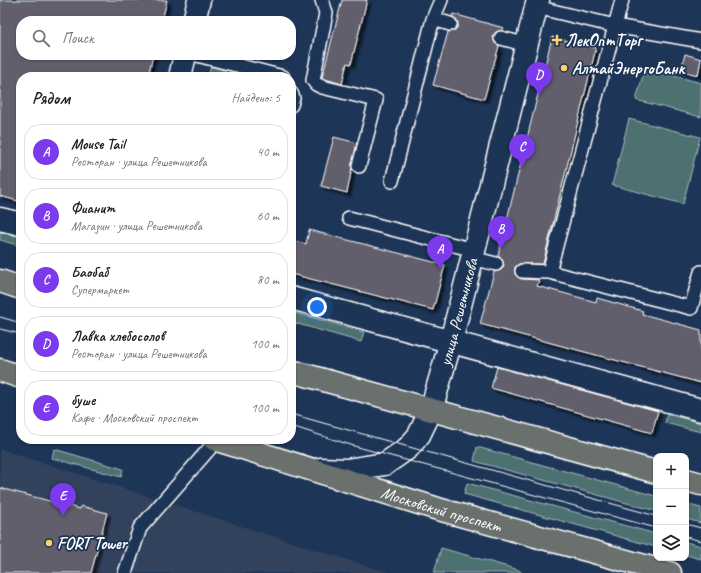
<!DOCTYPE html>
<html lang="ru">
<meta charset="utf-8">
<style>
:root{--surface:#fff;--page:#f6f6f6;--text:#202124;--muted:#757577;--line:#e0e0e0;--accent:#7c3aed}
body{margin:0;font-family:Caveat,sans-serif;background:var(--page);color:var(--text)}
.controls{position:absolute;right:12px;bottom:12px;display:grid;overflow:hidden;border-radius:8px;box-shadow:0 1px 3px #0004}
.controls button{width:36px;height:36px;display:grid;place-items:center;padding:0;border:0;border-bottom:1px solid var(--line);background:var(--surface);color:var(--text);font:20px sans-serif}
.you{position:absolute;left:317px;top:307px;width:14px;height:14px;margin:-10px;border:3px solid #fff;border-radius:50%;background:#1a73e8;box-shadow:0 0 0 6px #1a73e833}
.badge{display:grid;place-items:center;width:26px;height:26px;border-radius:50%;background:var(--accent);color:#fff;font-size:13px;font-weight:700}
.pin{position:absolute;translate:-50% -33px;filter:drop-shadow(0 1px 2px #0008)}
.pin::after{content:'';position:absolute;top:21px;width:14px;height:12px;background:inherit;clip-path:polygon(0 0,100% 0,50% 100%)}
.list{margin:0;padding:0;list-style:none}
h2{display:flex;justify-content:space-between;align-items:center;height:52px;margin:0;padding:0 16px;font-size:17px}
h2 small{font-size:13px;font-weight:400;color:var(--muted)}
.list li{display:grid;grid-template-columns:26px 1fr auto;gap:12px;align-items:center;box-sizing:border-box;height:56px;margin:0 8px 8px;padding:0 8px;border:1px solid var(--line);border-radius:16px}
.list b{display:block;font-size:15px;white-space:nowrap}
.list p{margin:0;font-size:13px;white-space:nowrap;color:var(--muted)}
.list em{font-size:13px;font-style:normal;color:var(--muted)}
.icon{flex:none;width:22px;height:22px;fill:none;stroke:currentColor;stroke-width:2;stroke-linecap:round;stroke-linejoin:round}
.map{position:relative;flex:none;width:701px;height:573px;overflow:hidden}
.search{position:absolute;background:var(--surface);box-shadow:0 1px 3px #0004;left:16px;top:16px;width:280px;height:44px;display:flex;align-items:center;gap:10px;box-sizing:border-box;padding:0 14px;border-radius:16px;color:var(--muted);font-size:15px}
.panel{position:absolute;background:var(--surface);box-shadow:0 1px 3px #0004;left:16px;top:72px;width:280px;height:372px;border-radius:16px}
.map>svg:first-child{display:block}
</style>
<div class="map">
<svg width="701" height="573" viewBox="0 0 701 573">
<defs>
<filter id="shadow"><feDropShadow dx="3.5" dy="3.5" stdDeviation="1" flood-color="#0009"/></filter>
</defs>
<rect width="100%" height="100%" fill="#1d3557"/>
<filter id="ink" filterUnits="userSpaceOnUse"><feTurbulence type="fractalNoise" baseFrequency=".025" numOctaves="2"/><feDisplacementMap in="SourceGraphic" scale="8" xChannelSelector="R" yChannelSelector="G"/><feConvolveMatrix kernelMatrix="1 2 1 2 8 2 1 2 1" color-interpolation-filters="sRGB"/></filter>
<g filter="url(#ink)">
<path fill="#32425d" d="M0 449 373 568 391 573H0Z"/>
<path fill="#4e7071" stroke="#a6b8b8" d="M211 66 226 70 225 77H208Z
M645 68 701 83V117L636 100Z
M629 119 700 137 683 204 612 185Z
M0 232 21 237V246L0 240Z
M291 312 364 332 361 342 291 322Z
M667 414 701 423V432L665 423Z
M477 447 656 496V511L474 461Z
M54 449 123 469 121 477 52 458Z
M467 483 656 534V547L464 494Z
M686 504 701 508V523L686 519Z
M686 542 701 546V559L686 555Z
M441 548 519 570 522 573H434Z"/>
<path fill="#625f6c" stroke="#fff" filter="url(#shadow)" d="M0 0H167L162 21H21V55H153L148 77H21V202L0 196Z
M342 0H367L351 64 347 63 342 84 322 78Z
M453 14 504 28 503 30 496 32 493 36 495 43 499 46 484 99 433 85 448 32 455 30 458 26V22L452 16Z
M552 37 596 48 543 264H519L515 267V274L521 279 539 280 537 286 596 302 597 298 643 311 642 314 701 330V383L480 324 494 272 501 270 504 266 502 259 498 256Z
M685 54 701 59 698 75 681 71Z
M334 137 357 143 347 193 321 186Z
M309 230 445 265 433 310 291 274V240L306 244Z
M497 367 658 411 652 433 491 388Z
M0 488 80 509 81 506 107 513 91 573H0Z"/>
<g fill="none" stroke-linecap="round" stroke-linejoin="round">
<g stroke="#fff" stroke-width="16">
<path id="lane" d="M322 0 326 13 313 80 316 84 322 87 376 100 359 166
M622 0 549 272 691 308 701 272
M536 7 615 26 701 41
M433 19 450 24
M501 38 527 45
M197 55 283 77
M291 93 293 98 291 105
M392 181 433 19 441 0
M349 218 474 250
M472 258 496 264
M522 271 549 272
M125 573 140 528 217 440"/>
</g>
<g stroke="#fff" stroke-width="25">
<g id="street">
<path d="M194 21 199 0"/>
<path d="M180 77 185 55"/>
<path d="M0 219 21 224"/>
<path d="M291 298 701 410"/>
<path id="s1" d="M320 469 346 470 385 464 408 448 419 435 431 410 451 341 538 0"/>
</g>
</g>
<g stroke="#fff" stroke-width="25">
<g id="primary">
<path d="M0 281 21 288"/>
<path d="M0 370 21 377"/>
<path d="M291 371 656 472"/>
<path id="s2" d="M214 439 438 509 670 573"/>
<path d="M686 480 701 484"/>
</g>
</g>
<use href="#lane" stroke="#1d3557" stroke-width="13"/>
<use href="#street" stroke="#1d3557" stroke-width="22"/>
<use href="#primary" stroke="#6b706d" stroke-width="22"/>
<path stroke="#fff" stroke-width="1" d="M0 317 21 323
M0 329 21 334
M291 414 656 516
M291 426 354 446 656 528
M686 524 701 528
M686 537 701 541"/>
</g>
</g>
<g fill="#ffd166" stroke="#1d3557" stroke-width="1.5">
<path d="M555 34h4v4h4v4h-4v4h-4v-4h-4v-4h4z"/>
<circle cx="564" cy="68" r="4"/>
<circle cx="49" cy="543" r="4"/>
</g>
<g text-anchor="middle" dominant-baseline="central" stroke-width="3.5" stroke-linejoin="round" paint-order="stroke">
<g font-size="17" font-weight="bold" fill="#fff" stroke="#1d3557" text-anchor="start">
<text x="565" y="40">ЛекОптТорг</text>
<text x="572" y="68">АлтайЭнергоБанк</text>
<text x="57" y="543">FORT Tower</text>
</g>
<g font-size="17" fill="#fff" stroke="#1d3557">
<text stroke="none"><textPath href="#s1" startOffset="240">улица Решетникова</textPath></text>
<text stroke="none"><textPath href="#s2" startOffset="238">Московский проспект</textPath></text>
</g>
</g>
</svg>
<div class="controls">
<button>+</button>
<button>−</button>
<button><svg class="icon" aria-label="layers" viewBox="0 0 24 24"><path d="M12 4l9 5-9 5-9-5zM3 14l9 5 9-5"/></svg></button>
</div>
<div class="you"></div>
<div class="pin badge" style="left:440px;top:269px">A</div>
<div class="pin badge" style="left:501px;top:249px">B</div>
<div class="pin badge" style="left:522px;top:167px">C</div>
<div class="pin badge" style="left:539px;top:95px">D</div>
<div class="pin badge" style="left:63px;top:516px">E</div>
<div class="search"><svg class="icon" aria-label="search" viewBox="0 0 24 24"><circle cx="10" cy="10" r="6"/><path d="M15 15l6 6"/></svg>Поиск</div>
<section class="panel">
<h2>Рядом<small>Найдено: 5</small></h2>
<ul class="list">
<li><span class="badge">A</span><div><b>Mouse Tail</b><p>Ресторан · улица Решетникова</p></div><em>40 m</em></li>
<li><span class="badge">B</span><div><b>Фианит</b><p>Магазин · улица Решетникова</p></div><em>60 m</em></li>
<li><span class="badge">C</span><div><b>Баобаб</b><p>Супермаркет</p></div><em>80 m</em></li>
<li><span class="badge">D</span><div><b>Лавка хлебосолов</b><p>Ресторан · улица Решетникова</p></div><em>100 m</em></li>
<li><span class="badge">E</span><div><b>буше</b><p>Кафе · Московский проспект</p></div><em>100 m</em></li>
</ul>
</section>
</div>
